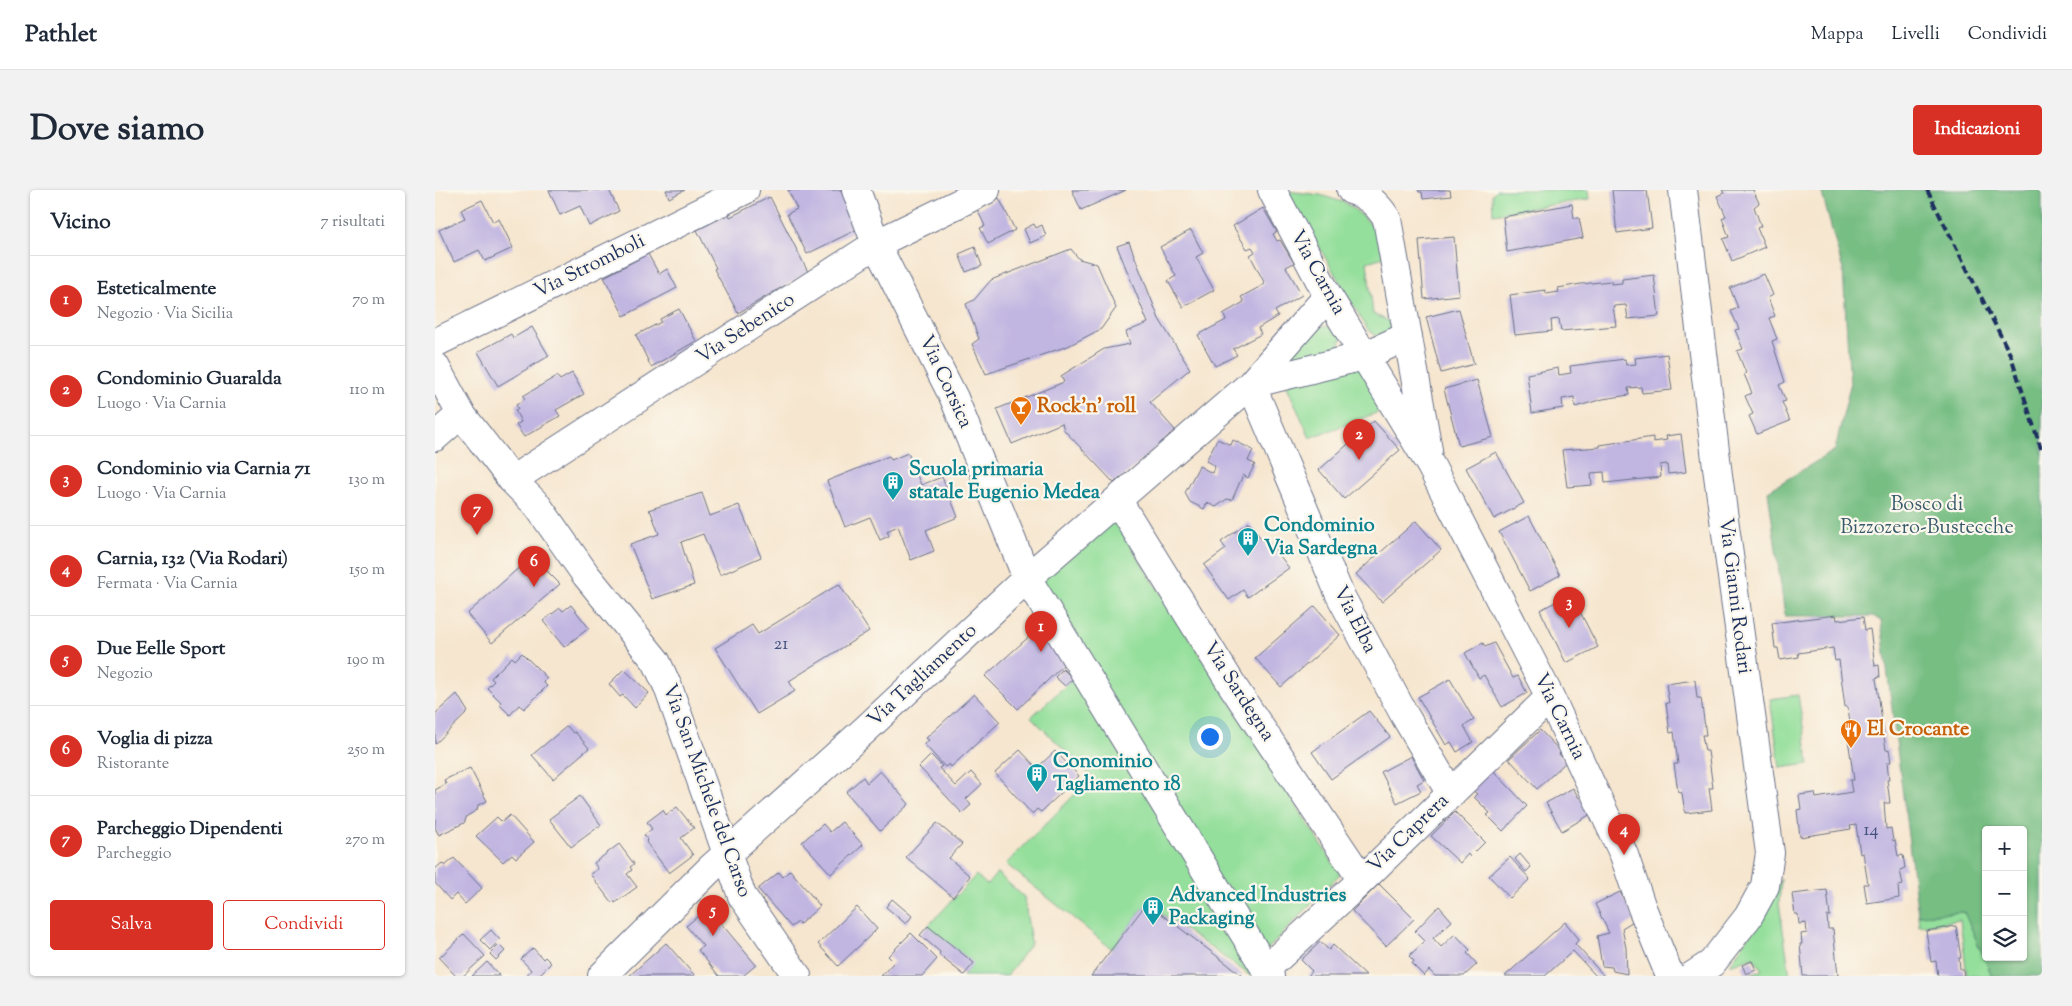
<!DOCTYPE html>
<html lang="it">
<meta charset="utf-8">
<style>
:root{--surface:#fff;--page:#f2f2f3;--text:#1f2937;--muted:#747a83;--line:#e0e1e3;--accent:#d93025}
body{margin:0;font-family:"Sorts Mill Goudy",serif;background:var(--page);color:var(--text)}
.controls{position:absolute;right:15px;bottom:15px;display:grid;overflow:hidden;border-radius:5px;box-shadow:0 1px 4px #0004}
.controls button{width:45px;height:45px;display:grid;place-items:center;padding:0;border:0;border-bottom:1px solid var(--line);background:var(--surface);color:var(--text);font:25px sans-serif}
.you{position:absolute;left:774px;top:546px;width:18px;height:18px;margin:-12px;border:4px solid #fff;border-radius:50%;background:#1a73e8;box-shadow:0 0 0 8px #1a73e833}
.badge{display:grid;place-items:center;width:32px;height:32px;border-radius:50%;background:var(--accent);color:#fff;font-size:16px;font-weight:700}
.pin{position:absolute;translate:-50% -41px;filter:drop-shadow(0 1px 2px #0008)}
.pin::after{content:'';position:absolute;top:26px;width:18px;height:15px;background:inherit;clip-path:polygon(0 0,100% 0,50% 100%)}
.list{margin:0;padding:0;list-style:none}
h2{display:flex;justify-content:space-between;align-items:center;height:65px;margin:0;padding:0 20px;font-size:21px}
h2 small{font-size:16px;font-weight:400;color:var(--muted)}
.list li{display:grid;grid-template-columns:32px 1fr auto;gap:15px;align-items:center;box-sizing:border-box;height:90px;padding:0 20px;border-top:1px solid var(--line)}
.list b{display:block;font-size:19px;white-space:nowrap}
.list p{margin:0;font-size:16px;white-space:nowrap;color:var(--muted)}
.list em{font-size:16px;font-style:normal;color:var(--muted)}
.actions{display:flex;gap:10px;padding:15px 20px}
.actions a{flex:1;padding:11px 0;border:1px solid var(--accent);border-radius:5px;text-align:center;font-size:18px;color:var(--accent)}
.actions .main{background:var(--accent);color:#fff}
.icon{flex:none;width:28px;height:28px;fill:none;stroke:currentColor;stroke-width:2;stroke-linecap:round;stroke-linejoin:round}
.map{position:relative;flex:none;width:1607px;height:786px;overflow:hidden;border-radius:5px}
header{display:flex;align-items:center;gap:30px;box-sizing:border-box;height:70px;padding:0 25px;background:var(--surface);border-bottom:1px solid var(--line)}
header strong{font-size:24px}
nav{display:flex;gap:28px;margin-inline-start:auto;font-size:18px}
.intro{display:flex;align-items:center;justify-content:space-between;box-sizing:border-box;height:120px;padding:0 30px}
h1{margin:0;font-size:35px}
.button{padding:12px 22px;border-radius:5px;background:var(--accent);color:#fff;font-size:18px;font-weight:700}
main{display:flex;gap:30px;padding:0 30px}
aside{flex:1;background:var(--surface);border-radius:5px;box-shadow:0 1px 4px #0004}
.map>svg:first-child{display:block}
</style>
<header>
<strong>Pathlet</strong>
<nav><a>Mappa</a><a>Livelli</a><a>Condividi</a></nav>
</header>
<div class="intro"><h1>Dove siamo</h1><a class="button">Indicazioni</a></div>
<main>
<aside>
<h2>Vicino<small>7 risultati</small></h2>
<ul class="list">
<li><span class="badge">1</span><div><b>Esteticalmente</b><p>Negozio · Via Sicilia</p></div><em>70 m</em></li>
<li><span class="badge">2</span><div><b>Condominio Guaralda</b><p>Luogo · Via Carnia</p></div><em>110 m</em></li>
<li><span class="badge">3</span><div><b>Condominio via Carnia 71</b><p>Luogo · Via Carnia</p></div><em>130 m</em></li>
<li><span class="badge">4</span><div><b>Carnia, 132 (Via Rodari)</b><p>Fermata · Via Carnia</p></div><em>150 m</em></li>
<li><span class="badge">5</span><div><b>Due Eelle Sport</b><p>Negozio</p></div><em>190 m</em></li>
<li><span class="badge">6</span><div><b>Voglia di pizza</b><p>Ristorante</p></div><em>250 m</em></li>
<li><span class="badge">7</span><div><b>Parcheggio Dipendenti</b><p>Parcheggio</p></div><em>270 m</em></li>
</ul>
<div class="actions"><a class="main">Salva</a><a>Condividi</a></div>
</aside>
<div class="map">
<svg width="1607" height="786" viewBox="0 0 1607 786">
<rect width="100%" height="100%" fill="#fbf7ec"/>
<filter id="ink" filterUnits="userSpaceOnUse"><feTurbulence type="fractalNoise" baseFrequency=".02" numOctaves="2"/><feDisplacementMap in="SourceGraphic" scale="10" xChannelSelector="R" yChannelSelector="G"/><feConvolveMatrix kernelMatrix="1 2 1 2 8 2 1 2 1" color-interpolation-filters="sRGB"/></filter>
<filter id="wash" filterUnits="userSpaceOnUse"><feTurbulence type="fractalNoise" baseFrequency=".0096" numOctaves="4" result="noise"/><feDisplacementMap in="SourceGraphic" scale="20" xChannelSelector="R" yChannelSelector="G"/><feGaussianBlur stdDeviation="1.12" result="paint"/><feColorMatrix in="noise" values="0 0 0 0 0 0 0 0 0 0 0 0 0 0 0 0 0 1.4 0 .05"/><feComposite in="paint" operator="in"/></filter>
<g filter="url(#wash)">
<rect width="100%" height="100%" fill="#f6e6cf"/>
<path fill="#94df9b" stroke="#58877c" d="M1061 0H1154L1155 9 1058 24 1057 4Z
M851 1 885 5 911 13 930 28 942 42 949 67 932 72 938 124 956 132 957 142 946 149 933 140Z
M887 136 899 137 907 147 903 160 838 179Z
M923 175 949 220 875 248 851 194Z
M679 330 905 684 827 765 605 392Z
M638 489 827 786H816L712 713 677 759 571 674 657 587 596 527Z
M1363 505 1374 574 1345 578 1335 509Z
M562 683 589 707 596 753 572 786H528L538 773 493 736 541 685 552 695Z
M1346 689 1344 713 1355 786H1314L1327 780 1318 767 1295 775 1328 722Z
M1530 722 1557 786H1532L1525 730 1484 736 1483 725Z"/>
<path fill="#77be83" stroke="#497670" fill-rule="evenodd" d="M1386 0H1607V786H1557L1529 722 1483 725 1446 431 1438 426H1350L1333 301 1400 260 1415 196 1408 80ZM1551 640H1588V767H1551Z"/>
<g id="blocks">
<path fill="#c1b6e1" d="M114 0H174L184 21 154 36 145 16 125 25Z
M231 0H250L234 8Z
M353 0H406L425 38 372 64 352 24 362 19Z
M637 0H691L646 20Z
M983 0H1015L1016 6 988 9 987 2H984Z
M1177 0H1212L1217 38 1182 43Z
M1287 0H1318L1324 13 1319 17 1326 36 1322 38 1330 57 1297 71 1288 49 1294 47 1287 28 1291 26 1282 6 1289 3Z
M335 7 373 82 303 123 279 79 281 78 262 40 294 24 295 27Z
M564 8 580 40 553 54 545 38 550 36 542 19Z
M47 10 58 32 64 29 78 58 50 71 44 60 19 72 4 40 30 28 26 20Z
M1137 14 1139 28H1144L1148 48 1072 62 1068 27Z
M828 18 842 42 838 44 842 51 845 50 859 73 851 77 867 105 840 121 843 126 823 138 826 144 798 159 802 165 780 176 763 145 791 130 788 124 809 112 806 107 830 94 815 65 820 62 817 57 812 59 798 36Z
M599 34 601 38 607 35 611 46 595 53 589 39Z
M756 40 768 63 761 67 779 100 748 117 733 91 741 86 725 57Z
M1019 47 1024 105 989 109 984 50Z
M694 52 724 129 755 179 715 212 740 240 687 288 685 287 679 293 629 240 627 233 577 254 562 219 629 192 626 186 669 159 695 154 691 142 713 133 682 56Z
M540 57 547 76 531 82 524 64Z
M636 59 644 69 662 74 681 118 666 139 633 156 551 184 537 154 544 149 531 114 539 110 556 90Z
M213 64 224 84 232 79 242 98 189 126 169 87Z
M1329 84 1338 105 1333 108 1340 126 1334 128 1342 149 1337 151 1350 192 1344 195 1351 211 1347 212 1355 231 1322 244 1314 226 1318 224 1310 206 1317 203 1309 184 1311 183 1302 161 1308 159 1300 140 1304 139 1296 121 1303 118 1295 98Z
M1219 85 1224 126 1193 129 1191 115 1178 116 1181 136 1126 141 1124 129 1116 130 1117 141 1080 145 1075 105 1110 100 1111 104 1124 102 1123 98 1146 94 1176 91V94L1187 93V89Z
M244 119 261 151 216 177 201 145 226 132 225 129Z
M1024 119 1039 174 1006 183 991 127Z
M97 137 114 166 63 196 43 162 76 144 78 148Z
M1232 164 1237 200 1207 203 1206 197 1193 198 1194 205 1168 209 1140 217 1139 207 1127 209 1128 218 1097 223 1092 184 1123 178 1124 185 1136 183 1135 176 1190 169 1191 175 1201 174 1200 168Z
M137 183 149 204 121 220 125 226 89 247 81 235 86 232 80 220 83 219 81 215 90 209 88 206 122 186 125 190Z
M1042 190 1058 247 1024 256 1009 199Z
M939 231 965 260 909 309 884 280Z
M1246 244 1251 282 1233 284 1232 274 1225 275 1226 287 1170 293 1169 282 1156 283 1157 295 1132 297 1127 260 1165 257V255L1218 247V252L1232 250 1231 246Z
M782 249 796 255 798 250 818 260 813 271 820 274 813 288 808 285 797 310 792 309 781 317 772 313 769 319 755 312 750 303 764 276 777 283 780 276 771 271Z
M1061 262 1089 313 1059 329 1031 278Z
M473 263 486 295 507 287 523 327 491 340 499 361 476 370 463 336 452 341 454 346 445 350 435 327 410 337 392 291 454 266 456 270Z
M267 303 275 326 304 315 326 367 285 385 268 344 246 352 259 395 217 409 195 354 224 344 216 322 213 320Z
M1094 326 1125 385 1095 401 1064 342Z
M981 331 1006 360 947 412 921 384Z
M814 332 832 357 836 354 854 378 813 407 808 400 794 410 769 375 791 359 786 352Z
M97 366 125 394 57 453 32 424Z
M404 394 434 441 354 491 360 501 322 524 280 458 317 435 323 444Z
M1136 404 1163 457 1131 473 1105 420Z
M136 415 154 438 129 457 108 431 125 418 128 421Z
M880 416 905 445 846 497 820 468Z
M1401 425 1402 430 1428 427 1430 440 1435 439 1440 476 1444 475 1445 487 1441 488 1451 560 1454 559 1456 572H1452L1454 590H1452L1455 613H1449L1451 639 1456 638 1458 651 1460 650 1463 666 1468 665 1470 678 1465 680 1468 695 1463 696 1464 708 1432 713 1429 694H1433L1428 663 1425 664 1421 635 1415 636 1416 639 1365 647 1362 620 1366 619 1364 605 1380 603 1381 608 1417 602 1415 590H1419L1412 542 1416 541 1413 517H1410L1404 470 1400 471 1398 458 1363 463 1364 467 1345 470 1343 458H1340L1337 433Z
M606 436 638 466 583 519 550 486Z
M1048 453 1050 457 1059 453 1078 488 1083 486 1092 503 1067 517 1049 485 1044 488 1030 463Z
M87 463 112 488 108 492 112 496 89 519 84 515 75 525 64 514 66 512 52 498 59 491 56 488 77 467 80 470Z
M189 479 214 503 200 518 188 505 185 507 174 494Z
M628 479 638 489 630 496 620 487Z
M1015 489 1039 530 1029 536 1038 552 1022 562 1016 552 1011 555 983 507Z
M1260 490 1262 508H1266L1271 545H1267L1270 561H1273L1278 598H1274L1277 620 1250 623 1247 603 1243 602 1239 574H1243L1239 542 1235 543 1231 513H1234L1231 494Z
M22 504 33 522 0 554V524Z
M539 504 565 532 516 577 514 574 510 577 489 554 494 550 491 548Z
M934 521 955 547 896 589 877 562Z
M132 536 138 543 140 542 154 558 118 589 97 565Z
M1105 540 1126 562 1124 564 1131 572 1102 599 1074 569Z
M585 560 602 578 620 561 644 586 606 622 602 619 597 624 560 583Z
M496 565 507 576 504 578 521 596 536 582 547 594 531 609 536 615 527 623 484 577Z
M976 566 989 590 982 594 986 601 962 613 946 582Z
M35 578 52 611 43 615 42 620 32 626 29 633 4 645 0 638V600L11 594 9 590Z
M1056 578 1092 616 1068 641 1052 625 1055 623 1039 607 1042 604 1036 599Z
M445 581 474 614 445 641 411 602 428 587 432 593Z
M1138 598 1144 608 1146 607 1156 624 1127 641 1111 613Z
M145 606 166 635 136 657 114 629Z
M242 617 259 638 246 648 258 665 234 683 211 652 213 650 209 645 217 639 212 632 228 620 231 625Z
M1020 622 1050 652 1035 667 1033 664 1025 673 996 646Z
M75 625 99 652 81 668 77 664 68 672 41 646 62 627 67 632Z
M407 632 428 655 396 684 367 652 388 634 395 642Z
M502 633 527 654 514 668 535 686 518 707 471 667Z
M184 654 199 674 195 677 197 680 192 684 202 697 180 713 179 711 177 713 155 684 163 679 159 673Z
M1085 664 1096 677 1091 682 1080 669Z
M1075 667 1095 689 1075 708 1054 686Z
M19 668 47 698 30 714 21 704 15 710 0 693V679L7 673 10 676Z
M355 680 385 716 365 734 363 732 356 737 323 699 344 682 348 687Z
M944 694 979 729 951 756 917 721Z
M1392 700 1395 726H1392L1393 739H1398L1403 786H1368L1365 754H1367L1366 744 1372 743 1371 733 1364 734 1363 724H1360L1357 704Z
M1185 702 1200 730 1187 738 1191 758 1192 784 1178 781 1177 777 1167 776 1162 746 1174 743 1160 714Z
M457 709 477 726 471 734 451 717Z
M712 713 808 786H656Z
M1004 716 1017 731 998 748 1006 757 1020 744 1035 760 1032 763 1042 774 1029 786H1000L994 780 989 786 977 774 979 771 974 766 990 751 980 741Z
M422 717 442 739 403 776 383 754Z
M273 718 321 775 308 786H284L263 760 268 756 251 736Z
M1130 732 1144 749 1140 754 1169 786H1161L1138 761 1110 786H1070Z
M493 736 539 773 529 785 504 765 505 762 485 745Z
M1521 736 1526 768H1524L1525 779H1528L1529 786H1503L1501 771 1496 772 1491 741Z
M56 740 65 750 55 760 45 750Z
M476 743 502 769 487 786H446L459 772 453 766Z
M29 744 50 766 28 786H21L4 768Z
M885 752 894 760 898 755 931 786H873L877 781 866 770Z
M231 753 260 786H194Z
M64 755 70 761 61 770 55 764Z
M98 758 108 769 110 767 116 773 103 786H91L96 780 86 769Z
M1317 771 1321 780 1311 784 1307 775Z
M52 772 65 786H37Z"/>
</g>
</g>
<g filter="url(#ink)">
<use href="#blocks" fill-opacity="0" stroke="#686f86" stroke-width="1"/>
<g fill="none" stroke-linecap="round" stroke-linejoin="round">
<g stroke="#686f86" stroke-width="30">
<path id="minor" d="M421 0 441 54 519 208 592 388 835 786
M837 0 893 106 996 276 1115 507 1189 665 1207 718 1235 786
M916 0C933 5 943 15 952 29L993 260
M1248 0 1283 285 1335 663 1330 696 1313 727 1277 773 1257 786
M0 153 310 0
M0 176 26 224 77 290 102 315 151 385 221 471 233 497 307 706 362 786
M816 194 905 405 970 526 1016 604
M816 194 929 166 973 146
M0 247 26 224
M77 290 441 54 551 0
M683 311 799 498 927 690
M831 779 927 690 1115 507
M167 786 275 679 431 539 592 388 816 194 893 106"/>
</g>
<use href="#minor" stroke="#fff" stroke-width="28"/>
<path stroke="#1b2f5e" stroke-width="4" stroke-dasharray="8 4" stroke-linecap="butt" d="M1492 0 1576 166 1607 262"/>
</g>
</g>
<defs>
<g id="bar-pin" transform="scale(1.125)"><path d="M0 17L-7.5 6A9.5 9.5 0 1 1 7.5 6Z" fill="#e8710a" stroke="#fbf7ec"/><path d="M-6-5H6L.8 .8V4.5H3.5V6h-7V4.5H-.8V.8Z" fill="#fff"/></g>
<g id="building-pin" transform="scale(1.125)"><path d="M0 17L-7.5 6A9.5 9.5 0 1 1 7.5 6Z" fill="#0f9aa8" stroke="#fbf7ec"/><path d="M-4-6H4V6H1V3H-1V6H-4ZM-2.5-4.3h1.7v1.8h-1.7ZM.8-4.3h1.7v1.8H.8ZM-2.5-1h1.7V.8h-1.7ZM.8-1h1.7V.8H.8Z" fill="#fff"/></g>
<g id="restaurant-pin" transform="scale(1.125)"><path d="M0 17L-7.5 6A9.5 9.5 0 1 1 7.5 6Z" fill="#e8710a" stroke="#fbf7ec"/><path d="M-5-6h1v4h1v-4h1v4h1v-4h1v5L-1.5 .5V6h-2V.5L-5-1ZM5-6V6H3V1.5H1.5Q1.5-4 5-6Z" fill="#fff"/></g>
</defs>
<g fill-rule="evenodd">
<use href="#bar-pin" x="586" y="217"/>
<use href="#building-pin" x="458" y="292"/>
<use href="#building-pin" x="813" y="348"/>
<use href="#restaurant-pin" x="1416" y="540"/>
<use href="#building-pin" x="602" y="584"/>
<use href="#building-pin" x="718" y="717"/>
</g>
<g text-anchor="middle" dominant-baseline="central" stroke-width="4.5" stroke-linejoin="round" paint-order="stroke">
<g font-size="18" fill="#44517f">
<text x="346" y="455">21</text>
<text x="1436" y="641">14</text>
</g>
<g font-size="20" fill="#1b2f5e" stroke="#fbf7ec">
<text transform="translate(155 77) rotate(-26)">Via Stromboli</text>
<text transform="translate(882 83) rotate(61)">Via Carnia</text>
<text transform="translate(311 139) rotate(-33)">Via Sebenico</text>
<text transform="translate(510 192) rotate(65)">Via Corsica</text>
<text transform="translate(1299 406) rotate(83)">Via Gianni Rodari</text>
<text transform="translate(919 430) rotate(63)">Via Elba</text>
<text transform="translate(488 486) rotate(-43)">Via Tagliamento</text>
<text transform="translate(803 502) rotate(57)">Via Sardegna</text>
<text transform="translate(1124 527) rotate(64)">Via Carnia</text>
<text transform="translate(271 601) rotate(70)">Via San Michele del Carso</text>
<text transform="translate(974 644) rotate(-44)">Via Caprera</text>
</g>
<g font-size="20" font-weight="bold" fill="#c56008" stroke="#fbf7ec" text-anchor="start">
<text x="602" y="217">Rock'n' roll</text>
<text x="1432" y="540">El Crocante</text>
</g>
<g font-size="20" font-weight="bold" fill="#0d838f" stroke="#fbf7ec" text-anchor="start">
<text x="474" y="280">Scuola primaria<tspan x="474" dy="23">statale Eugenio Medea</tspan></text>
<text x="829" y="336">Condominio<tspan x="829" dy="23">Via Sardegna</tspan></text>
<text x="618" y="572">Conominio<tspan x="618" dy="23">Tagliamento 18</tspan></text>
<text x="734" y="706">Advanced Industries<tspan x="734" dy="23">Packaging</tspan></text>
</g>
<g font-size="20" fill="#395b6d" stroke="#fbf7ec">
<text x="1492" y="315">Bosco di<tspan x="1492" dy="23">Bizzozero-Bustecche</tspan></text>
</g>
</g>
</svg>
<div class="controls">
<button>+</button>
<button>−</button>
<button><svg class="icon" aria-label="layers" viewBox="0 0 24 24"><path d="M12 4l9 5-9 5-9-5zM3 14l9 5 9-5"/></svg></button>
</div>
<div class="you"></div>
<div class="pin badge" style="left:606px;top:462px">1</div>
<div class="pin badge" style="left:924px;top:270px">2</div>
<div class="pin badge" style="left:1134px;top:438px">3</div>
<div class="pin badge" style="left:1189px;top:665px">4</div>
<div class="pin badge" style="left:278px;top:746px">5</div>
<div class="pin badge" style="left:99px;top:397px">6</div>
<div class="pin badge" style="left:42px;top:345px">7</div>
</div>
</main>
